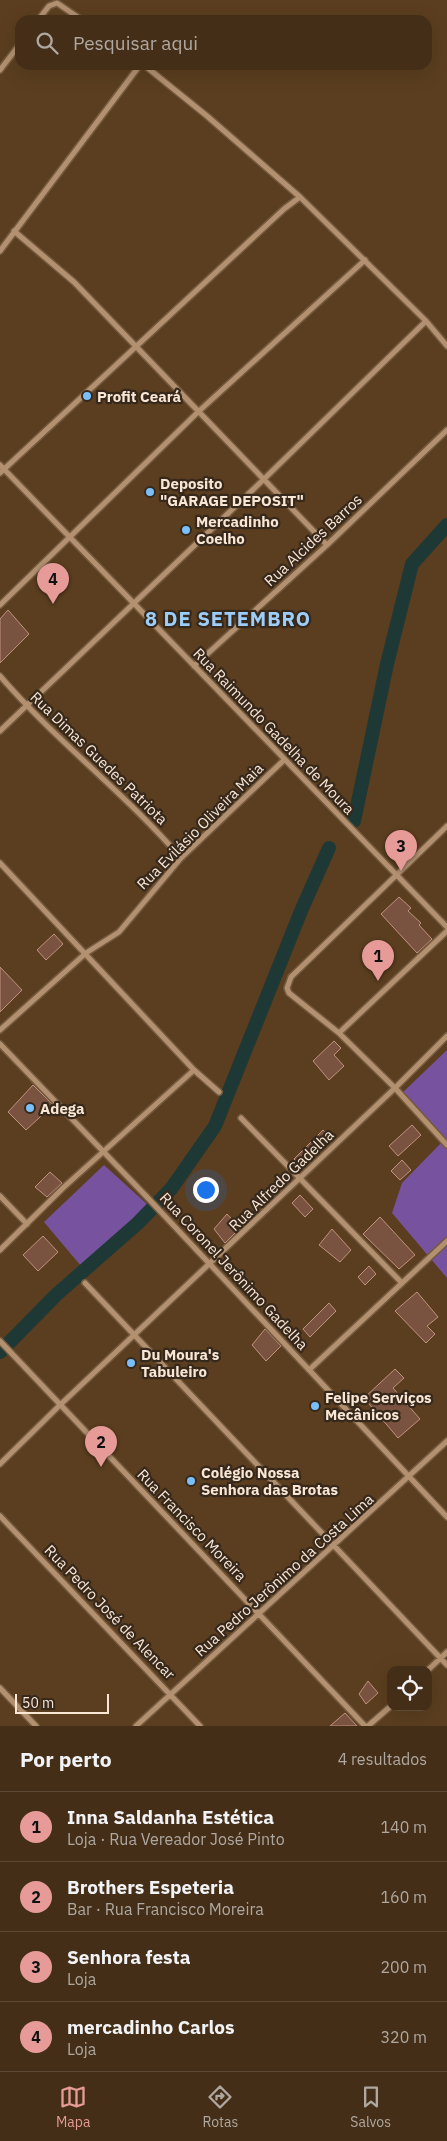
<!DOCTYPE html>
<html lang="pt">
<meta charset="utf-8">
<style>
:root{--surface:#442e17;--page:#4b3620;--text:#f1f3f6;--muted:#afa8a1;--line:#5c4a36;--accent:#e69b98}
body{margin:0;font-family:"IBM Plex Sans",sans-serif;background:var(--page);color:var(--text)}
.controls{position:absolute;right:15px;bottom:15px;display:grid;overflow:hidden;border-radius:10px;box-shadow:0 5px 20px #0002}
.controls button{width:45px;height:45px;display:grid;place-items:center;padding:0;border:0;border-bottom:1px solid var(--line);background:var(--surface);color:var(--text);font:25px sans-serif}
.scale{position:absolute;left:15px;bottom:12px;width:94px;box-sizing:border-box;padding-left:5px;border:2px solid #f9e6d5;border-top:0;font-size:14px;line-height:18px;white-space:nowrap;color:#f9e6d5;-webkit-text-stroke:4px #36281b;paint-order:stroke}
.you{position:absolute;left:205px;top:1189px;width:18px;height:18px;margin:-12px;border:4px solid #fff;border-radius:50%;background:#1a73e8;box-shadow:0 0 0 8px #1a73e833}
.badge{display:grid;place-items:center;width:32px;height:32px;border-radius:50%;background:var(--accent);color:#111;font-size:16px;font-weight:700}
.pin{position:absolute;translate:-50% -41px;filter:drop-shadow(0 1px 2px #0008)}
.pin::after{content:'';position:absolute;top:26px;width:18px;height:15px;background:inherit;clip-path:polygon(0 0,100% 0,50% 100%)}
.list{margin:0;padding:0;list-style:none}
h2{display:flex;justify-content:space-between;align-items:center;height:65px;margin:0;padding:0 20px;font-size:21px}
h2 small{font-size:16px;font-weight:400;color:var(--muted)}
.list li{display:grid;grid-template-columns:32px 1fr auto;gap:15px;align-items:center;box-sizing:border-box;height:70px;padding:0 20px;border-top:1px solid var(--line)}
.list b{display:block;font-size:19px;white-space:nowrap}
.list p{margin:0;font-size:16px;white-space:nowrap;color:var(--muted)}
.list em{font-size:16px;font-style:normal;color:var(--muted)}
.icon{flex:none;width:28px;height:28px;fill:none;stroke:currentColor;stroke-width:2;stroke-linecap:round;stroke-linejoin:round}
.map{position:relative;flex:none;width:447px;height:1726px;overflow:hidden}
.search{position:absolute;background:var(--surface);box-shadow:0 5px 20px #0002;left:15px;right:15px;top:15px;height:55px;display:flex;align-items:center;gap:12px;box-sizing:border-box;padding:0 18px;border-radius:15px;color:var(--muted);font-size:19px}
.sheet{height:345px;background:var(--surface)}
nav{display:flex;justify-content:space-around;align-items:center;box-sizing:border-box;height:70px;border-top:1px solid var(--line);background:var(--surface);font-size:14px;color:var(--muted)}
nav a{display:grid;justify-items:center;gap:2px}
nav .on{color:var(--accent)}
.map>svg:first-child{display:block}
</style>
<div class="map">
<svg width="447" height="1726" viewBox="0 0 447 1726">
<rect width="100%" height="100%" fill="#5b3e1f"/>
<path fill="#77529f" d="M447 1050V1278L392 1213 402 1183 441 1143 400 1095Z
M104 1165 149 1206 81 1266 44 1222Z"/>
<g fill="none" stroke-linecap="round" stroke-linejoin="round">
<path stroke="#1e3935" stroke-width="14" d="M354 821 387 664 412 564 447 525
M0 1352 56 1295 138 1223 171 1189 215 1126 301 911 329 848"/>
</g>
<path fill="#7a5240" stroke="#bf927f" d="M8 610 29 634 0 663V619Z
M399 897 411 908 408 911 421 923 419 925 432 939 417 953 381 914Z
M54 934 63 944 46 960 37 950Z
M0 967 22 990 0 1012Z
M334 1041 341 1048 334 1055 344 1066 329 1080 313 1061Z
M33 1085 53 1105 26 1130 8 1112Z
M412 1125 421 1135 398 1156 389 1146Z
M323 1130 332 1139 303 1168 294 1159Z
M402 1160 411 1170 400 1180 391 1171Z
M50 1172 62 1183 47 1197 35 1187Z
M300 1195 313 1209 305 1217 292 1203Z
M227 1214 240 1228 225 1243 214 1229Z
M380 1217 415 1255 399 1269 363 1234Z
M332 1229 351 1250 340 1262 319 1245Z
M43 1236 58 1252 38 1271 23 1255Z
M369 1266 376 1274 365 1285 358 1277Z
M417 1292 438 1317 427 1326 435 1334 426 1343 395 1311Z
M329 1303 336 1311 310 1337 303 1329Z
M265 1329 281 1346 266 1361 252 1345Z
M395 1369 404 1378 393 1388 420 1419 398 1438 364 1398Z
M368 1681 378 1693 366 1704 359 1694Z
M345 1713 357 1726H330Z"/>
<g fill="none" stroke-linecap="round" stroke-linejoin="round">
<g stroke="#745a3e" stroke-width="8">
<path id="minor" d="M38 20 49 6 57 3 82 20
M144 65 207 116 300 197
M0 70 20 44
M14 231 74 282 327 545
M0 251 140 65
M0 465 447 927
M0 473 284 209 300 197 426 321 447 346
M0 605 198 412 365 260
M194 666 327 545 447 430
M0 676C56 741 125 793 181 858
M0 731 263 480 426 321
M447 826 291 977 287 988 289 993 339 1033 395 1088 447 1145
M0 863 194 1070 219 1092
M0 1030 86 953 119 932 181 858 284 760
M339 1033 447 931
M0 1044 146 1196 447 1517
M241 1118 402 1283
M0 1196 27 1224
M0 1250 64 1187 194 1070
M85 1283 447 1665
M0 1341 365 1726
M309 1370 447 1241
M0 1464 60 1405 395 1088 447 1036
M0 1516 200 1726
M428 1670 447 1652
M0 1688 36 1726
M136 1726 447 1441
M368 1726 391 1706"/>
</g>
<use href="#minor" stroke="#b29070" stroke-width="5"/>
</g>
<g fill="#7abff8" stroke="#36281b" stroke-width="2">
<circle cx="87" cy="396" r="5"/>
<circle cx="150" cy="492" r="5"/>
<circle cx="186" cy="530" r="5"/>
<circle cx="30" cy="1108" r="5"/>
<circle cx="131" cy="1363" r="5"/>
<circle cx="315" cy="1406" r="5"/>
<circle cx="191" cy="1481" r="5"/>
</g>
<g text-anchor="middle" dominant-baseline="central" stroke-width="4.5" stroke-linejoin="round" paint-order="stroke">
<g font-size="15" font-weight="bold" fill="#f9e6d5" stroke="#36281b" text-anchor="start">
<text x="97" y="396">Profit Ceará</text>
<text x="160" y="483">Deposito<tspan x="160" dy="17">"GARAGE DEPOSIT"</tspan></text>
<text x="196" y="521">Mercadinho<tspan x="196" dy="17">Coelho</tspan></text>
<text x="40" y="1108">Adega</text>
<text x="141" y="1354">Du Moura's<tspan x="141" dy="17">Tabuleiro</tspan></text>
<text x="325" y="1397">Felipe Serviços<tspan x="325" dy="17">Mecânicos</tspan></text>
<text x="201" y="1472">Colégio Nossa<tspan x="201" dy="17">Senhora das Brotas</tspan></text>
</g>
<g font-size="15" fill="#f9e6d5" stroke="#36281b">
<text transform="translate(313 540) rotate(-43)">Rua Alcides Barros</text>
<text transform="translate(274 731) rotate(46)">Rua Raimundo Gadelha de Moura</text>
<text transform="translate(99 758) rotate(44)">Rua Dimas Guedes Patriota</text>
<text transform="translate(200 826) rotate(-45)">Rua Evilásio Oliveira Maia</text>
<text transform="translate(281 1180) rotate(-44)">Rua Alfredo Gadelha</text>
<text transform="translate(234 1271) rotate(47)">Rua Coronel Jerônimo Gadelha</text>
<text transform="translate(192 1525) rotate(46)">Rua Francisco Moreira</text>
<text transform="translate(284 1575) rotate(-42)">Rua Pedro Jerônimo da Costa Lima</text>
<text transform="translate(110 1612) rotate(46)">Rua Pedro José de Alencar</text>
</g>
<g font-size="20" font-weight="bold" letter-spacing="1" fill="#9ccef9" stroke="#36281b">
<text x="228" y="618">8 DE SETEMBRO</text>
</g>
</g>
</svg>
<div class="controls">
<button><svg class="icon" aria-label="locate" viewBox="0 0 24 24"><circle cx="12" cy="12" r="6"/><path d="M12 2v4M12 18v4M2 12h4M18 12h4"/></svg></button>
</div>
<div class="scale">50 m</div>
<div class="you"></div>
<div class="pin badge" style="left:378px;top:981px">1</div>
<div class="pin badge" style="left:101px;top:1467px">2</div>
<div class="pin badge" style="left:401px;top:871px">3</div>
<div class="pin badge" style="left:53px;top:604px">4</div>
<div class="search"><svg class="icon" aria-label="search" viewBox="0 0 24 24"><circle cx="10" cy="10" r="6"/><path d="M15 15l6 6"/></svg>Pesquisar aqui</div>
</div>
<section class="sheet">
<h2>Por perto<small>4 resultados</small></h2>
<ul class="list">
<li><span class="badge">1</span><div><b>Inna Saldanha Estética</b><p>Loja · Rua Vereador José Pinto</p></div><em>140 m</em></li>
<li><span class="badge">2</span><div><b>Brothers Espeteria</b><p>Bar · Rua Francisco Moreira</p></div><em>160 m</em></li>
<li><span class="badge">3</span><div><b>Senhora festa</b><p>Loja</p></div><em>200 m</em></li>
<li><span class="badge">4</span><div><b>mercadinho Carlos</b><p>Loja</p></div><em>320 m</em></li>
</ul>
</section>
<nav>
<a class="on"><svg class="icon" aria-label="map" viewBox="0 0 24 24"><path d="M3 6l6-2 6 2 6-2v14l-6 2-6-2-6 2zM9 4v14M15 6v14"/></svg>Mapa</a>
<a><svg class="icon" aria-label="directions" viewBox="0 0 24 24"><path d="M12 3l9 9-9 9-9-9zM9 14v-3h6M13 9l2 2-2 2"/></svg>Rotas</a>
<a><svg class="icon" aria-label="saved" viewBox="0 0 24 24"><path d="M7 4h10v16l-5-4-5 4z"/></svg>Salvos</a>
</nav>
